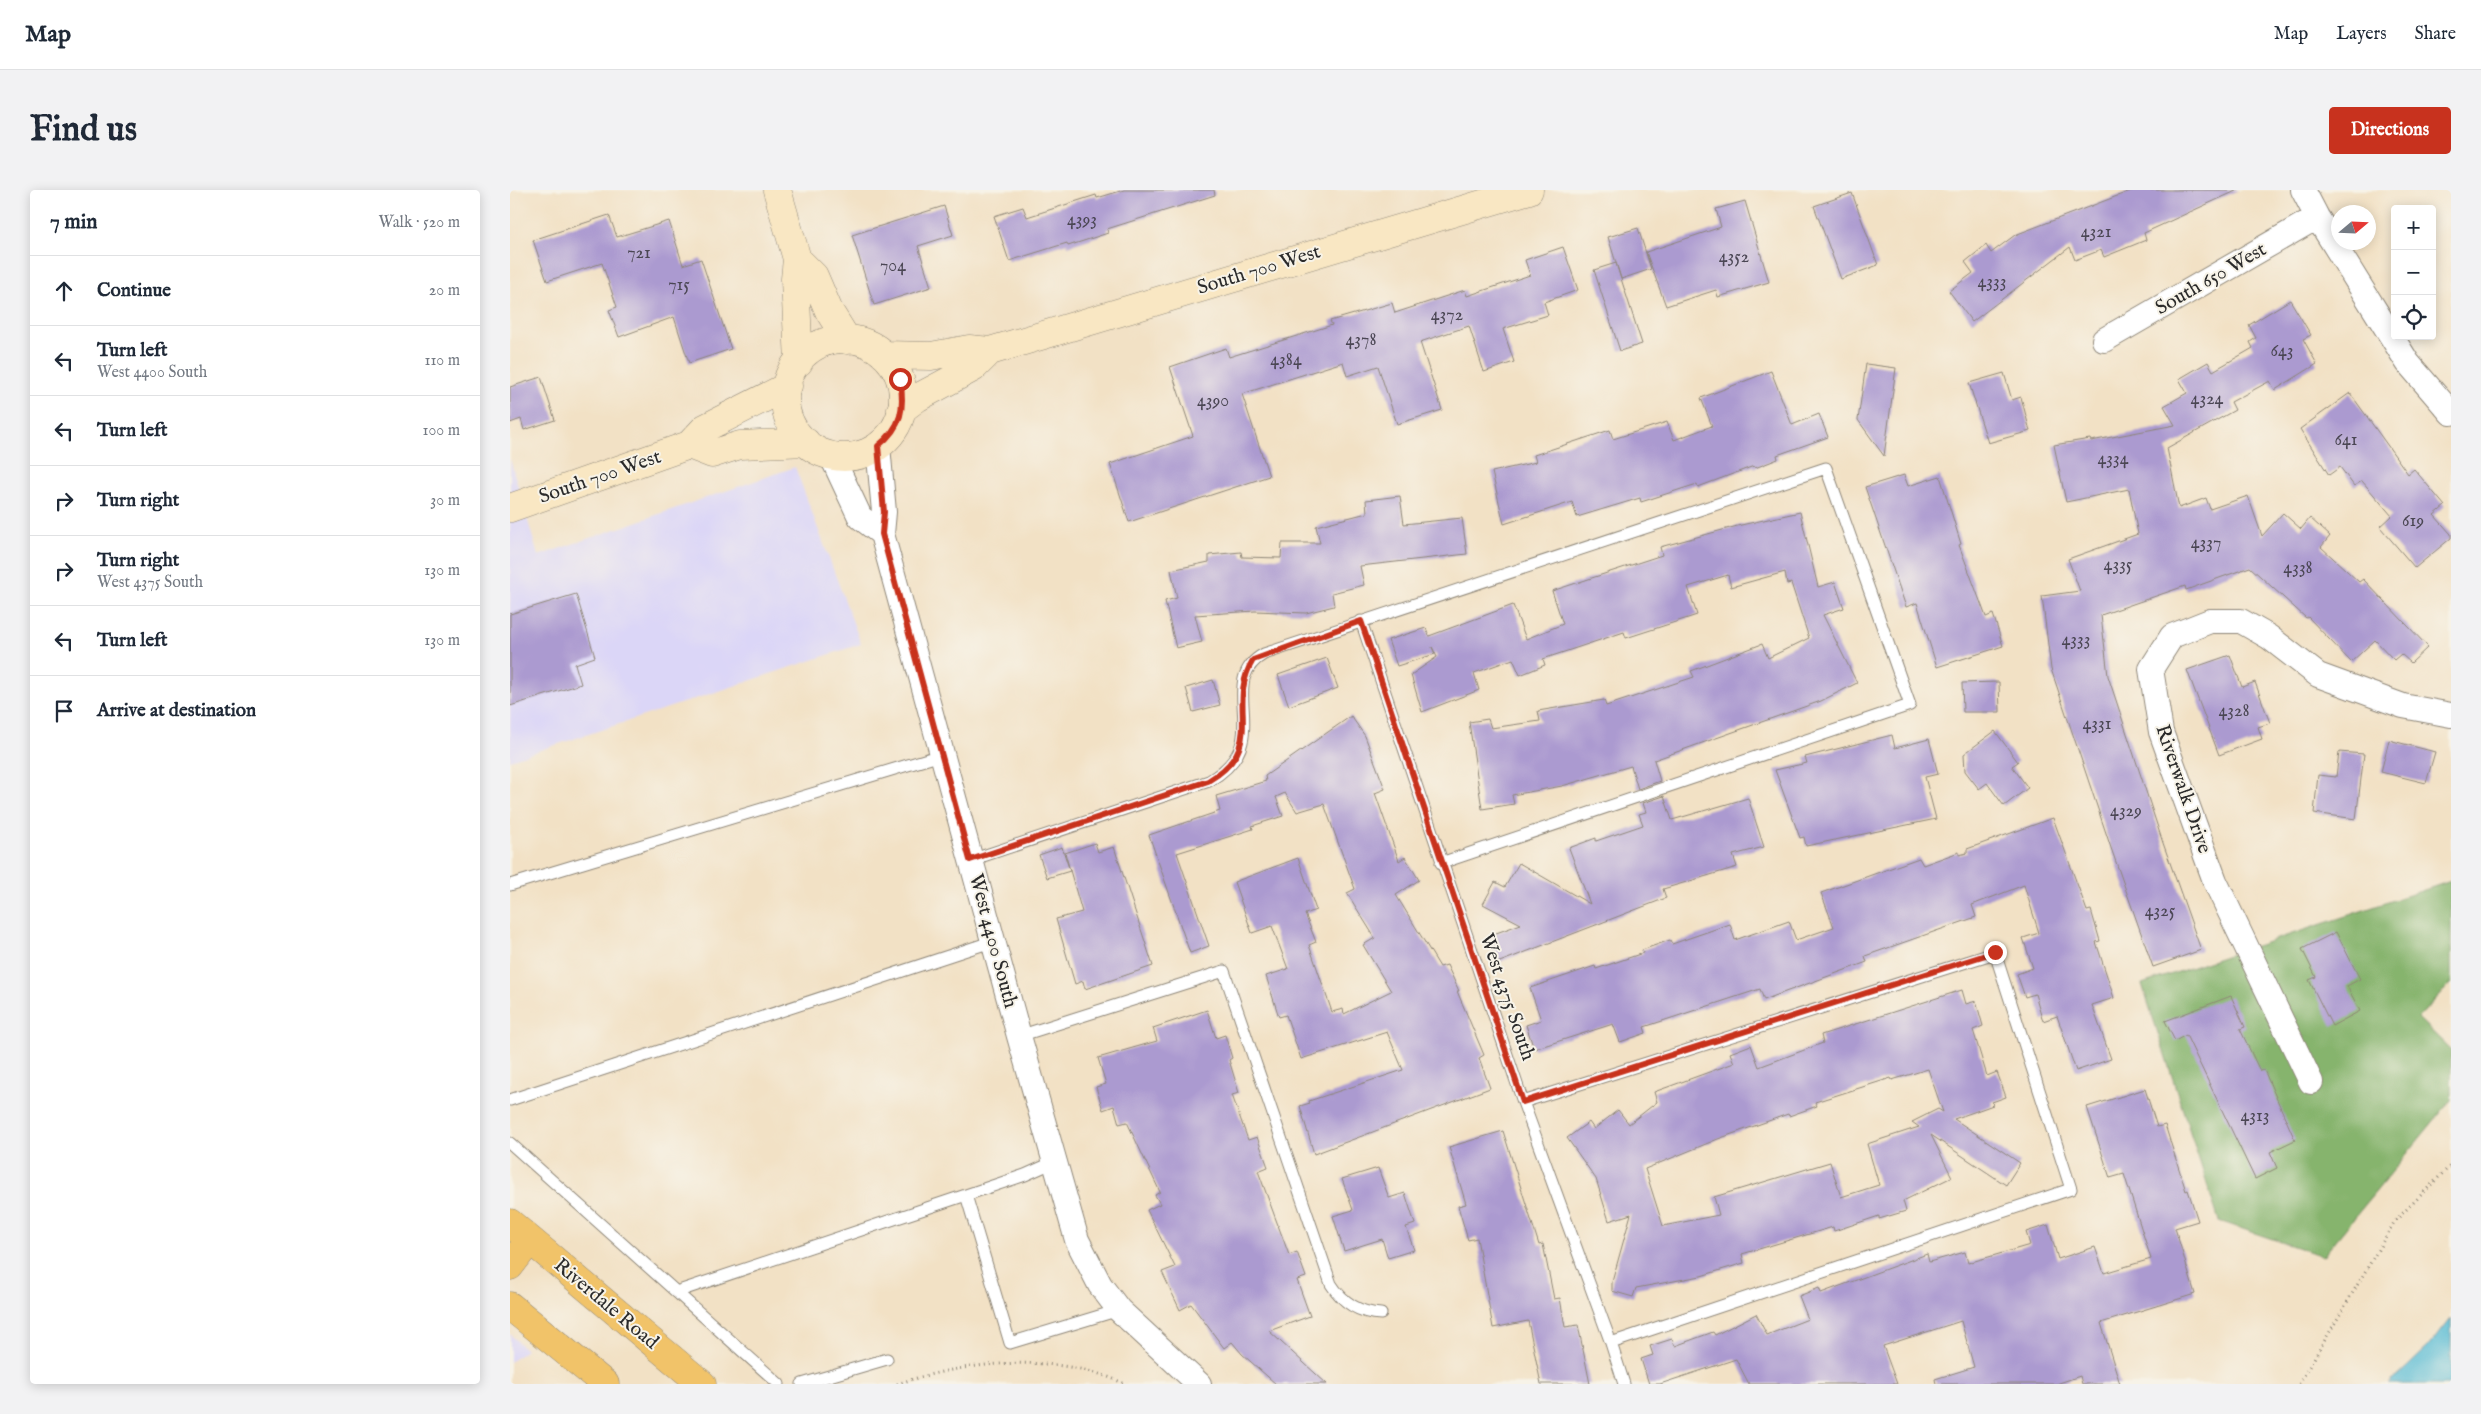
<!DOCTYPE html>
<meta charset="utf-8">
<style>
:root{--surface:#fff;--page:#f2f2f3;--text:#1f2937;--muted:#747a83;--line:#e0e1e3;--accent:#c8321e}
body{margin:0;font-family:"IM FELL English",serif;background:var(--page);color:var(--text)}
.controls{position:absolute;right:15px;top:15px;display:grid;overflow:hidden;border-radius:5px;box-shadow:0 2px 12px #0003}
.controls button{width:45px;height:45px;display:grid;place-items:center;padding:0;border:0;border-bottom:1px solid var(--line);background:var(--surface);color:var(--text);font:25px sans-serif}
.compass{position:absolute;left:1821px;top:15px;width:45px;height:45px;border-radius:50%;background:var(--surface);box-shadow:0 2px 12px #0003;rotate:71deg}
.stop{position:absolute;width:15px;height:15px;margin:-11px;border:4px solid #c8321e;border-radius:50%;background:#fff}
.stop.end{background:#c8321e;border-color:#fff;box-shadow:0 1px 5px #0008}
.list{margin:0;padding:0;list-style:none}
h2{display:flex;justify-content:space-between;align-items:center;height:65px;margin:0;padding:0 20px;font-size:21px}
h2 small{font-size:16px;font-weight:400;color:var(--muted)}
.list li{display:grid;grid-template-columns:32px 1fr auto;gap:15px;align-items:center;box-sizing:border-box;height:70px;padding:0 20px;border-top:1px solid var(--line)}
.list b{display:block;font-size:19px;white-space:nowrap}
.list p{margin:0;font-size:16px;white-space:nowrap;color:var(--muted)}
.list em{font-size:16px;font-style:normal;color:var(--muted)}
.icon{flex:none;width:28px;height:28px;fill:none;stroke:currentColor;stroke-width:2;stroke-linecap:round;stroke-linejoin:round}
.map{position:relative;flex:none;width:1941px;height:1194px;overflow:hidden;border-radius:5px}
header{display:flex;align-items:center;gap:30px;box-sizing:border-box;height:70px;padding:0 25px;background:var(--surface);border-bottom:1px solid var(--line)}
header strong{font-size:24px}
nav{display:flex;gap:28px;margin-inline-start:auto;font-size:18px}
.intro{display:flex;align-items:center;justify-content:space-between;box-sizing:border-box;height:120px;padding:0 30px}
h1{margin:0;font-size:35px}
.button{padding:12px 22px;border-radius:5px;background:var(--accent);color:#fff;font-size:18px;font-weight:700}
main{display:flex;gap:30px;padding:0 30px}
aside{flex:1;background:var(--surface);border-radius:5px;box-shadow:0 2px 12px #0003}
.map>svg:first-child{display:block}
</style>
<header>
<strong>Map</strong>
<nav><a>Map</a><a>Layers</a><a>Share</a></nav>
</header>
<div class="intro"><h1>Find us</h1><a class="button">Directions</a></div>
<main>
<aside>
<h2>7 min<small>Walk · 520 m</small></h2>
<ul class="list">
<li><svg class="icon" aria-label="ahead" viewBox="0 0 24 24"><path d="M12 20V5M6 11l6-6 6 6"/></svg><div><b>Continue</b></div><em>20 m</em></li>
<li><svg class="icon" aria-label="left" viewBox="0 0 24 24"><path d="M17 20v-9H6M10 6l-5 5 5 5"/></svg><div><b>Turn left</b><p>West 4400 South</p></div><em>110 m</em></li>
<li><svg class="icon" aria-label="left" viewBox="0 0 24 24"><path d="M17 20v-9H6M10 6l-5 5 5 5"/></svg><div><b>Turn left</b></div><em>100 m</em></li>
<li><svg class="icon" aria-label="right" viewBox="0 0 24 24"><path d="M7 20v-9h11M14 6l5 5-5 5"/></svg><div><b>Turn right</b></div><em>30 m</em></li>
<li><svg class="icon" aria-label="right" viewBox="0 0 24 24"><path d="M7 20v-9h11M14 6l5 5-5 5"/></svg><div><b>Turn right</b><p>West 4375 South</p></div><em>130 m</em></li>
<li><svg class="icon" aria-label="left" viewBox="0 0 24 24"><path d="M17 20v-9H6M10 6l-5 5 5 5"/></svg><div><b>Turn left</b></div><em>130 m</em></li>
<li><svg class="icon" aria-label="arrive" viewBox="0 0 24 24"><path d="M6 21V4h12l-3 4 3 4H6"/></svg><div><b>Arrive at destination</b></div></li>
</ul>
</aside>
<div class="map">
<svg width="1941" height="1194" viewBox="0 0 1941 1194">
<rect width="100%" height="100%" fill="#f7f3e8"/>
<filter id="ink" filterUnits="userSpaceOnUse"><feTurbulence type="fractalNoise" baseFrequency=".02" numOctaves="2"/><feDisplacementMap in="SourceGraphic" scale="10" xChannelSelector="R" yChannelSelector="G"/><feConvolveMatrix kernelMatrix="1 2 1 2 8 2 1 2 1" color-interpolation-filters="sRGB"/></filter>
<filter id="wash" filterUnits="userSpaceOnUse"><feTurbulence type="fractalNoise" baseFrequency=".0096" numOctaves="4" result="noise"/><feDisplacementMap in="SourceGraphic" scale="20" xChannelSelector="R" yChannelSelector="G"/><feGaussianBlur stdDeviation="1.12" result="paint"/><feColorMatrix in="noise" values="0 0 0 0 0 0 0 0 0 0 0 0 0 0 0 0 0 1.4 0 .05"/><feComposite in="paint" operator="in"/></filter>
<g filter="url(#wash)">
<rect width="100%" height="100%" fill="#f2e1c5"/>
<path fill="#dbd6f7" d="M0 269 28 366 285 277 351 454 0 570Z
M0 1144 16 1160 0 1172Z"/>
<path fill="#86b46d" stroke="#58704c" d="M1941 691V793L1908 828 1941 860V910L1813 1066 1709 1031 1632 794Z"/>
<path fill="#56bbd4" stroke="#407380" d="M1941 1128V1194H1879L1918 1157Z"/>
<g id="blocks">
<path fill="#ab9ad0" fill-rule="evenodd" d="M614 0H704L705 5 597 39 598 43 558 56 557 53 499 71 484 26 513 17 517 27 586 5 587 8Z
M1623 0H1728L1634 43 1636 50 1594 67 1591 60 1565 70 1560 57 1462 132 1439 101 1463 83 1455 72 1476 55 1481 63 1505 45Z
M1342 3 1368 75 1331 89 1304 16Z
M1235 11 1259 92 1208 107 1206 100 1156 116 1136 62 1211 37 1206 19Z
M434 16 443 45 408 56 421 97 364 115 342 45Z
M99 25 107 47 159 31 173 75 191 69 221 159 179 173 164 127 109 147 99 120 107 117 92 73 37 91 23 50Z
M1128 38 1141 79 1111 89 1098 47Z
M1053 57 1068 100 1034 112 1038 125 993 139 1004 172 974 182 959 136 910 152 932 220 887 234 868 176 837 186 833 172 732 204 759 286 619 332 600 274 683 246 660 177 716 158 719 167 822 135 820 131 882 113 885 123 955 100 957 106 1020 85 1015 70Z
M1106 73 1132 154 1110 161 1084 80Z
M1780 110 1801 145 1793 149 1807 174 1765 200 1760 191 1721 212 1725 220 1657 258 1669 318 1696 308 1700 319 1738 306 1752 346 1773 323 1791 339 1800 328 1820 346 1811 357 1849 392 1853 389 1918 457 1901 473 1891 464 1884 470 1865 450 1841 472 1798 427 1796 428 1740 377 1676 400 1675 396 1591 425 1598 486 1653 653 1691 760 1643 777 1601 658 1541 479 1532 406 1570 401 1558 369 1628 344 1619 299 1556 312 1544 255 1580 249 1581 251 1665 235 1654 216 1677 203 1669 189 1698 172 1703 181 1743 158 1740 152 1746 148 1739 135Z
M1356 174 1386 178 1374 266 1348 230Z
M1261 181 1282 235 1309 224 1318 247 1267 265 1268 269 1245 278 1244 276 1188 297 1187 294 1131 312 1130 308 1067 327 1062 312 994 334 982 282 1026 272 1024 265 1100 240 1103 249 1157 232 1164 250 1202 236 1191 208Z
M1494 183 1502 210 1511 207 1520 241 1478 253 1459 193Z
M31 187 45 230 14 240 11 229 0 233V197Z
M1840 203 1898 284 1904 279 1935 316 1924 325 1941 344V348L1905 378 1870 337 1882 326 1852 291 1844 296 1830 277 1819 285 1790 239Z
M1394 285 1398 296 1430 286 1451 354 1449 355 1476 427 1483 424 1493 456 1427 477 1407 413 1396 417 1355 297Z
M890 306 894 334 952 328 957 364 850 376 854 395 822 403 824 416 796 423 745 421 685 425 692 452 666 458 655 411 667 408 661 380 699 372V365L731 362 732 367 771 368 772 353H810L806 336 857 323 856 310Z
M1290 322 1308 397 1325 392 1334 418 1313 425 1347 493 1311 511 1144 570 1150 591 1128 599 1121 576 1052 596 1002 605 1004 614 972 619 959 532 978 529 981 538 1030 531 1028 521 1094 510 1096 516 1184 487 1181 481 1252 454 1258 468 1299 448 1281 393 1277 394 1275 382 1221 397 1218 385 1178 397 1187 425 1116 448 1114 442 1033 469 1035 475 1010 485 1003 469 964 483 969 500 912 522 901 485 927 467 922 457 925 464 887 476 878 450 916 438 919 446 1003 415 1016 449 1053 434 1042 401 1152 365 1150 357 1231 335Z
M66 404 85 467 65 474 71 494 0 516V424Z
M1720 465 1732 497 1745 492 1760 533 1748 537 1752 549 1709 565 1677 480Z
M817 468 828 498 779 516 768 485Z
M703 490 710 515 683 522 676 498Z
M1489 492 1490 522H1453L1452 493Z
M841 526 855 546 875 599 865 603 889 671 895 667 909 690 886 705 930 777 937 775 949 801H947L974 865 969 868 980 898 804 964 790 916 800 913 799 911 893 880 877 842 791 869 776 825 769 827 756 786 778 779 762 736 742 743 724 692 788 668 806 720 795 724 806 752 799 755 822 822 833 819 834 824 881 801 853 755 865 748 837 703 845 699 814 614 787 622 775 603 766 607 773 626 742 636 743 639 667 663 699 756 680 763 639 645 710 621 706 606 756 591 755 586Z
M1485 541 1508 572 1502 576 1518 598 1494 616 1477 593 1469 599 1455 581 1454 564Z
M1382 545 1385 558 1419 549 1428 584 1415 587 1426 629 1296 656 1294 647 1290 648 1265 580 1297 573 1295 567Z
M1879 550 1925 562 1916 593 1871 582Z
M1829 562 1854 564 1846 629 1804 623 1808 585 1826 587Z
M1154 606 1162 630 1238 608 1254 657 1223 665 1227 677 1153 699 1156 708 987 773 978 746 1011 734 973 714 985 692 995 697 1009 673 1080 714 1059 658 1086 648V651L1133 635 1129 624 1136 622 1133 613Z
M1543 628 1577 721 1581 720 1590 751 1586 752 1604 808 1582 815 1601 869 1566 881 1547 826 1533 831 1525 804 1515 807 1507 784 1523 778 1513 748 1529 743 1514 695 1462 715 1466 727 1355 766 1357 772 1267 805 1254 810 1250 799 1134 837 1136 843 1110 852 1103 834 1024 859 1016 835 1031 830 1020 798 1085 776 1086 779 1133 763 1132 760 1160 750 1162 754 1220 734 1225 750 1279 731 1286 750 1324 737 1311 703 1409 668 1413 675 1449 662V665L1457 663V659Z
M585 653 588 662 604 657 643 776 575 799 573 791 565 794 546 729 572 722 555 663Z
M552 657 560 681 537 688 529 665Z
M1826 742 1850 789 1837 796 1850 821 1822 836 1799 790 1806 787 1792 759Z
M1452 800 1456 814 1466 811 1473 836 1463 840 1477 886 1487 882 1496 907 1482 912 1483 915 1444 929 1510 973 1496 995 1421 945 1442 987 1393 1011 1396 1021 1369 1029V1026L1324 1041 1323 1037 1232 1064 1234 1073 1191 1086 1126 1098 1123 1107 1102 1101V1092L1121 1024 1099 1031 1086 989 1057 948 1079 932 1084 939 1108 920 1119 934 1147 912 1144 902 1224 873 1220 863 1241 855 1249 877 1313 853 1311 845ZM1418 879 1433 922 1428 919 1402 932 1409 937 1357 954 1369 995 1331 1007 1320 972 1204 1007 1209 1025 1153 1036 1135 979 1208 949 1278 924 1279 926 1307 916 1305 912 1381 888 1382 890Z
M1721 806 1735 837 1730 839 1750 881 1754 880 1785 950 1760 962 1767 978 1745 989 1676 845 1665 851 1655 831Z
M697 820 706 848 715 845 722 868 719 870 729 903 722 905 738 950 747 947 758 977 748 981 779 1065 787 1062 796 1087 787 1090 800 1126 759 1141 817 1194H766L732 1164 722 1152 714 1158 681 1114 670 1120 652 1082 665 1077 637 1020 650 1014 645 1005 650 1002 617 932 609 934 604 916 593 920 586 897 596 894 588 868 647 851 643 838Z
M1635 899 1647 937 1655 935 1676 1001 1678 1000 1688 1031 1665 1038 1685 1104 1591 1133 1610 1194H1572L1570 1186 1546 1194H1426L1425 1189 1464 1177 1451 1131 1373 1156 1387 1194H1239L1226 1169 1150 1194H1139L1131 1169 1143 1165 1140 1156 1162 1149 1165 1156 1203 1142 1205 1145 1246 1124 1257 1145 1298 1129 1289 1106 1309 1098 1311 1103 1417 1064 1419 1072 1455 1062 1458 1073 1520 1055 1516 1042 1538 1035 1548 1069 1585 1057 1594 1083 1641 1069 1614 984 1600 988 1577 917Z
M993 941 1029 1055 1033 1054 1044 1109 1050 1108 1055 1137 1068 1135 1080 1194H1031L1018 1131 983 1138 967 1048 958 1050 948 1016 956 1014 939 957Z
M868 978 879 1008 895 1003 905 1034 896 1037 904 1060 878 1068 872 1049 834 1061 823 1026 843 1020 832 989Z"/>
</g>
</g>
<g filter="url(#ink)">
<use href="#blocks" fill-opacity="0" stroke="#8e8678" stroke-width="1"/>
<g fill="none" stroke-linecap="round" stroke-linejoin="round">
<g stroke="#8e8678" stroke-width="13">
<path id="lane" d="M851 431 1013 912 1101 1153 1114 1194
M461 670 699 591C714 582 728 570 732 552 740 520 718 484 754 464L1316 278 1400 515 931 673
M0 695 431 565
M509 846 714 781 821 1094C833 1113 849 1123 871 1124
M0 910 484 751
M1013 912 1485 763 1561 999 1101 1153
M0 953 269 1194
M456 1005 500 1153 609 1120
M166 1102 456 1005 515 985 544 972
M292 1194 377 1169"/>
</g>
<g stroke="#8e8678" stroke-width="26">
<path id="street" d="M1793 0 1807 27 1898 173 1941 223
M1594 150 1807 27
M368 256 374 322 372 344 509 846 567 1050 590 1095 609 1120 689 1194
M321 265 350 327 372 344
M1801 892 1705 691 1651 542 1641 479 1662 446 1700 431H1731L1759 447 1808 485 1893 516 1941 525"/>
</g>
<g stroke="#8e8678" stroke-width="29">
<path id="secondary" d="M267 0 287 69 285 89 289 172
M287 69 304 86 319 121 337 150
M275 208a59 59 0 1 1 118 0a59 59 0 1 1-118 0Z
M374 165 421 166 459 159 480 161 1019 0
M391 220 407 208 463 178 480 161
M179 255 202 264 230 255 296 252
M0 318 179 255 195 238 278 196"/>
</g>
<g stroke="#8e8678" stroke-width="29">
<path id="primary" d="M0 1033 192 1194
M0 1076 20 1050
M0 1116 95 1194"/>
</g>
<path stroke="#8e8678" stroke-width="3" stroke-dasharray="1 4" stroke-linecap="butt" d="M387 1194C457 1171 548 1162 615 1194
M1789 1194 1885 1031 1941 975"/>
<use href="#lane" stroke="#fff" stroke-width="11"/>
<use href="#street" stroke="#fff" stroke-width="24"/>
<use href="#secondary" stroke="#f9e7c3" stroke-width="28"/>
<use href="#primary" stroke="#f1c369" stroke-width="28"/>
</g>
</g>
<g fill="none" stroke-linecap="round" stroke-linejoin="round" filter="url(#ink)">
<path stroke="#c8321e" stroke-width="6" d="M390 189C395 218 392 237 368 256L374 322 372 344 460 670 698 591C759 555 715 516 743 470L851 431 1013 912 1485 762"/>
</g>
<g text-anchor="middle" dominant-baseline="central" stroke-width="4" stroke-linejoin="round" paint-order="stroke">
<g font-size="18" fill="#4b4754">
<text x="572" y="30">4393</text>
<text x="1586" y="42">4321</text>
<text x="129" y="63">721</text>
<text x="1224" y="67">4352</text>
<text x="383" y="76">704</text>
<text x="1482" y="92">4333</text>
<text x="169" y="95">715</text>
<text x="937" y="125">4372</text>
<text x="851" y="150">4378</text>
<text x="1772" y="161">643</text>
<text x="776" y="170">4384</text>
<text x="1697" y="209">4324</text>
<text x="703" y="211">4390</text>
<text x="1836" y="250">641</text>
<text x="1603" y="269">4334</text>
<text x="1903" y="331">619</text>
<text x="1696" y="353">4337</text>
<text x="1608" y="375">4335</text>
<text x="1788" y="378">4338</text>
<text x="1566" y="450">4333</text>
<text x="1724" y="521">4328</text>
<text x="1587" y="534">4331</text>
<text x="1616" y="621">4329</text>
<text x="1650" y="721">4325</text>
<text x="1745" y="926">4313</text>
</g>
<g font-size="20" fill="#2b2b2b" stroke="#f7f3e8">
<text transform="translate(749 80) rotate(-17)">South 700 West</text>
<text transform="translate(1701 89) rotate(-30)">South 650 West</text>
<text transform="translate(90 287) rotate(-19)">South 700 West</text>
<text transform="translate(1673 599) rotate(71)">Riverwalk Drive</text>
<text transform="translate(483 751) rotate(75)">West 4400 South</text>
<text transform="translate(997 807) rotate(71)">West 4375 South</text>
<text transform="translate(96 1114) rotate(40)">Riverdale Road</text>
</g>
</g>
</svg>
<div class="controls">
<button>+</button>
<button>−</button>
<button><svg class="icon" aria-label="locate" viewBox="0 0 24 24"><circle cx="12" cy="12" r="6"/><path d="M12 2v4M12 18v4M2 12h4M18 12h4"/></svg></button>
</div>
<svg class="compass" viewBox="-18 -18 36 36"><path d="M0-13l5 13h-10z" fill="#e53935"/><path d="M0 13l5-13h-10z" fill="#747a83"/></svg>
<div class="stop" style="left:390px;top:189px"></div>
<div class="stop end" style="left:1485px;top:762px"></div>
</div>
</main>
